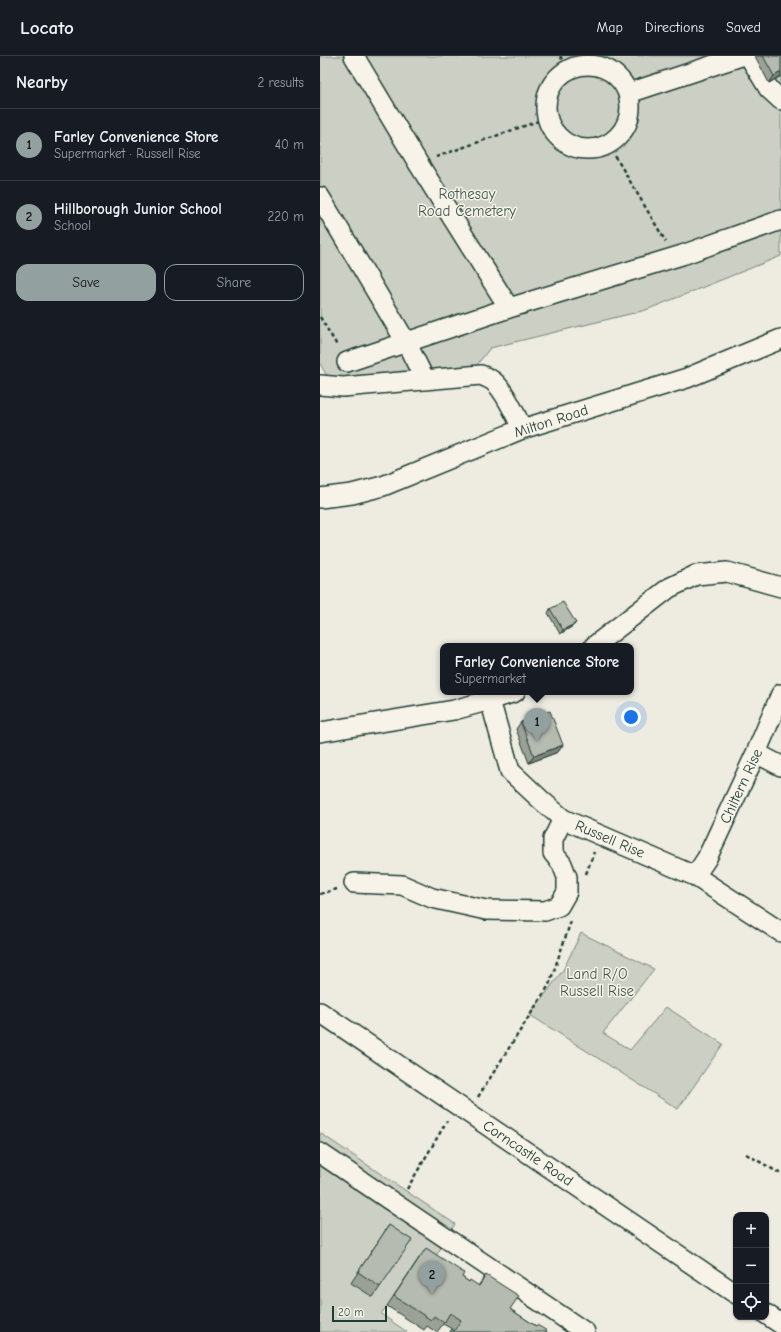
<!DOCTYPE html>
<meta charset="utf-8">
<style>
:root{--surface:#171b24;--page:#20242c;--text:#f1f3f6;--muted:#9ea1a6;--line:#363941;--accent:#92a19f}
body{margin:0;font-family:"Comic Neue",sans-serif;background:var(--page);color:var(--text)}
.controls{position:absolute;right:12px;bottom:12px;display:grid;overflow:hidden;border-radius:8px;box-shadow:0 1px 3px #0004}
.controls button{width:36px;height:36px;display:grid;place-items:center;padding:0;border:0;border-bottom:1px solid var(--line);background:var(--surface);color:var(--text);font:20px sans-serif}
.scale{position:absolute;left:12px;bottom:10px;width:55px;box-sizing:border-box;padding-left:4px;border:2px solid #1f3d34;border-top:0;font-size:11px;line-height:14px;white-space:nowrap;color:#1f3d34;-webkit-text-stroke:3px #f7f3e8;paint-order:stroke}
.you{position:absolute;left:311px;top:661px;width:14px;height:14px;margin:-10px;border:3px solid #fff;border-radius:50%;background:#1a73e8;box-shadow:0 0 0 6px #1a73e833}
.badge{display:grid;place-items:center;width:26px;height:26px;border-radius:50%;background:var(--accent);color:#111;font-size:13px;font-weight:700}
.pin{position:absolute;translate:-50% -33px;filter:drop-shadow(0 1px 2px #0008)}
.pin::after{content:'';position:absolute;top:21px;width:14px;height:12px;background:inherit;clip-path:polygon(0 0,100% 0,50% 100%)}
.popup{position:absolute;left:120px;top:587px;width:194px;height:52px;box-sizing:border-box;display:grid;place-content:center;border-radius:8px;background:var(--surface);filter:drop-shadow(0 1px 3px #0005);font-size:13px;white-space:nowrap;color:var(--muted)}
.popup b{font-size:15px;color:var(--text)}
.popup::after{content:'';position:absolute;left:50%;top:100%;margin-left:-8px;border:8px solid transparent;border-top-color:var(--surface)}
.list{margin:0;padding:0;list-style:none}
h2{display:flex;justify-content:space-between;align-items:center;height:52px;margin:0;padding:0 16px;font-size:17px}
h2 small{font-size:13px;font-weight:400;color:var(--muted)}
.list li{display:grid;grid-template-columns:26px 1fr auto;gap:12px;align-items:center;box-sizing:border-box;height:72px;padding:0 16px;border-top:1px solid var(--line)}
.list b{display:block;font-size:15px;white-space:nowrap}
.list p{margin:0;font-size:13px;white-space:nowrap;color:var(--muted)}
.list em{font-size:13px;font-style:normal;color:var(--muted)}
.actions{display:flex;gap:8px;padding:12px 16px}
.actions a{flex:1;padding:9px 0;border:1px solid var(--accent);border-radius:12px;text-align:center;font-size:14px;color:var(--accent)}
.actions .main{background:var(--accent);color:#111}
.icon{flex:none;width:22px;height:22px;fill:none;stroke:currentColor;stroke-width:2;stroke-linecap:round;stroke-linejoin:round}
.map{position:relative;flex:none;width:461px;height:1276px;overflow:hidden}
header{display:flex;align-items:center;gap:24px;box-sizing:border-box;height:56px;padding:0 20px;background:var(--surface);border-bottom:1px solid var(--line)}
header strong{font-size:19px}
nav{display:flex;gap:22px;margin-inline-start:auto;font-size:14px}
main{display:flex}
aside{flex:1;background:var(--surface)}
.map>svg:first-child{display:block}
</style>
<header>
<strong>Locato</strong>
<nav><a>Map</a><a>Directions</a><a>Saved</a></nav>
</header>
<main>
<aside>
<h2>Nearby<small>2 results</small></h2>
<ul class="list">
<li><span class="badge">1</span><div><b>Farley Convenience Store</b><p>Supermarket · Russell Rise</p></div><em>40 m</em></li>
<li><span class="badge">2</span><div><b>Hillborough Junior School</b><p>School</p></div><em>220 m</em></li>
</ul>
<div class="actions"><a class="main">Save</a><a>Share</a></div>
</aside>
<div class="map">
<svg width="461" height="1276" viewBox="0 0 461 1276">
<rect width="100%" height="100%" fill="#eeece1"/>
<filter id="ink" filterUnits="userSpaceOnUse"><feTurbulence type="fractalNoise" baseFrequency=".025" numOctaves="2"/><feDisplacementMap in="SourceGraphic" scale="8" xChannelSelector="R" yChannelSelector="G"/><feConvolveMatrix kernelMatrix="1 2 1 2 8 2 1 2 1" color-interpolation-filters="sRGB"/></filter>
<g filter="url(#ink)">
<path fill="#cccfc4" stroke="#76867c" d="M0 0H461V200L326 254 170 292 152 315 12 328 0 308Z
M261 877 334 913 283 977 310 994 346 951 403 988 358 1053 210 959 243 914Z
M0 1077 135 1168 110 1210 67 1250 61 1258 87 1276H0Z"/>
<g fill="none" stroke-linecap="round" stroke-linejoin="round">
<g stroke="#1f3d34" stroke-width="22">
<path id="minor" d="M34 0 98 107 189 252
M429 0 449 33 461 44
M226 51a42 42 0 1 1 84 0a42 42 0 1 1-84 0Z
M309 37 421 0
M0 141 86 286 102 318
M27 306 189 252 362 199 461 164
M0 329 23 331 161 319C165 321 169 322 173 325 183 332 197 361 202 373
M0 442 32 438 63 430 202 373 367 322 461 283
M274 590 349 532 376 519 407 516 461 531
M170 644 190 715 221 744 243 763 375 820 461 876
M0 676 134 654 170 644 195 636
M436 697 461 710
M375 820 387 802 436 697 461 638
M34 827 82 829 112 842 166 854 225 855 239 850 247 836V821L242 808 233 797V783L243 763
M0 956 416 1238
M0 1097 265 1276
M446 1258 461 1268"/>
</g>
<path stroke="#1f3d34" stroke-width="2.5" stroke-dasharray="4 3" stroke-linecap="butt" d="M240 0 248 13
M288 88 346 186
M116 101 227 62
M0 261 18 291
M266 818 274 796
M0 838 17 833
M158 1041 229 929 251 865
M426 1098 461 1118
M87 1133 127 1065"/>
<use href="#minor" stroke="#f7f3e8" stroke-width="19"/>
</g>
<path fill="#9ca197" stroke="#1f3d34" d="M435 0H461V20L449 27Z
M230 553 253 570 240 578 228 557Z
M201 666 243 689 238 696 209 707 196 673Z
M69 1169 60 1231 53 1241 31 1227Z
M99 1202 142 1221 149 1226 158 1230 166 1219 190 1253 216 1270 227 1275 130 1276 132 1273 123 1268 117 1276H116L107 1270 104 1274 67 1250Z"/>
<path fill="#7f837b" stroke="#1f3d34" d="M461 16V20L449 27 454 20Z
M256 567 253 570 240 578 243 574Z
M243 689 238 696 209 707 214 700Z"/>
<path fill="#b5bbb0" stroke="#1f3d34" d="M443 0H461V16L454 20Z
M243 546 256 567 243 574 230 553Z
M230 655 243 689 214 700 201 666Z
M69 1169 92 1184 60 1231 38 1216Z
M106 1192 144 1217 142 1221 149 1226 150 1224 159 1230 166 1219 199 1240 190 1253 216 1270 217 1269 227 1275 226 1276H130L132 1273 134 1275 141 1264 130 1257 124 1267 114 1260 111 1264 74 1240Z"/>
</g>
<g text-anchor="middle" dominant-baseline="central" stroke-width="3" stroke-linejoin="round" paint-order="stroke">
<g font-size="15" fill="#425a51" stroke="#f7f3e8">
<text x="147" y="138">Rothesay<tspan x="147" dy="17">Road Cemetery</tspan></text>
<text x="277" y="918">Land R/O<tspan x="277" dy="17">Russell Rise</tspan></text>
</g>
<g font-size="15" fill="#1f3d34" stroke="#f7f3e8">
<text transform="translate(231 365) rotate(-18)">Milton Road</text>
<text transform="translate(421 730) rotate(-65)">Chiltern Rise</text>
<text transform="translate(290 783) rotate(23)">Russell Rise</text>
<text transform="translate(208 1097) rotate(34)">Corncastle Road</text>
</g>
</g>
</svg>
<div class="controls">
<button>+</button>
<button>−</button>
<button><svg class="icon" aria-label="locate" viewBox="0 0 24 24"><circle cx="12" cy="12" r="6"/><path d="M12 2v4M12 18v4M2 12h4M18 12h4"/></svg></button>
</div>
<div class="scale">20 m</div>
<div class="you"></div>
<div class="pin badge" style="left:217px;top:685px">1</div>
<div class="popup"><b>Farley Convenience Store</b>Supermarket</div>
<div class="pin badge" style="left:112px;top:1238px">2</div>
</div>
</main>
